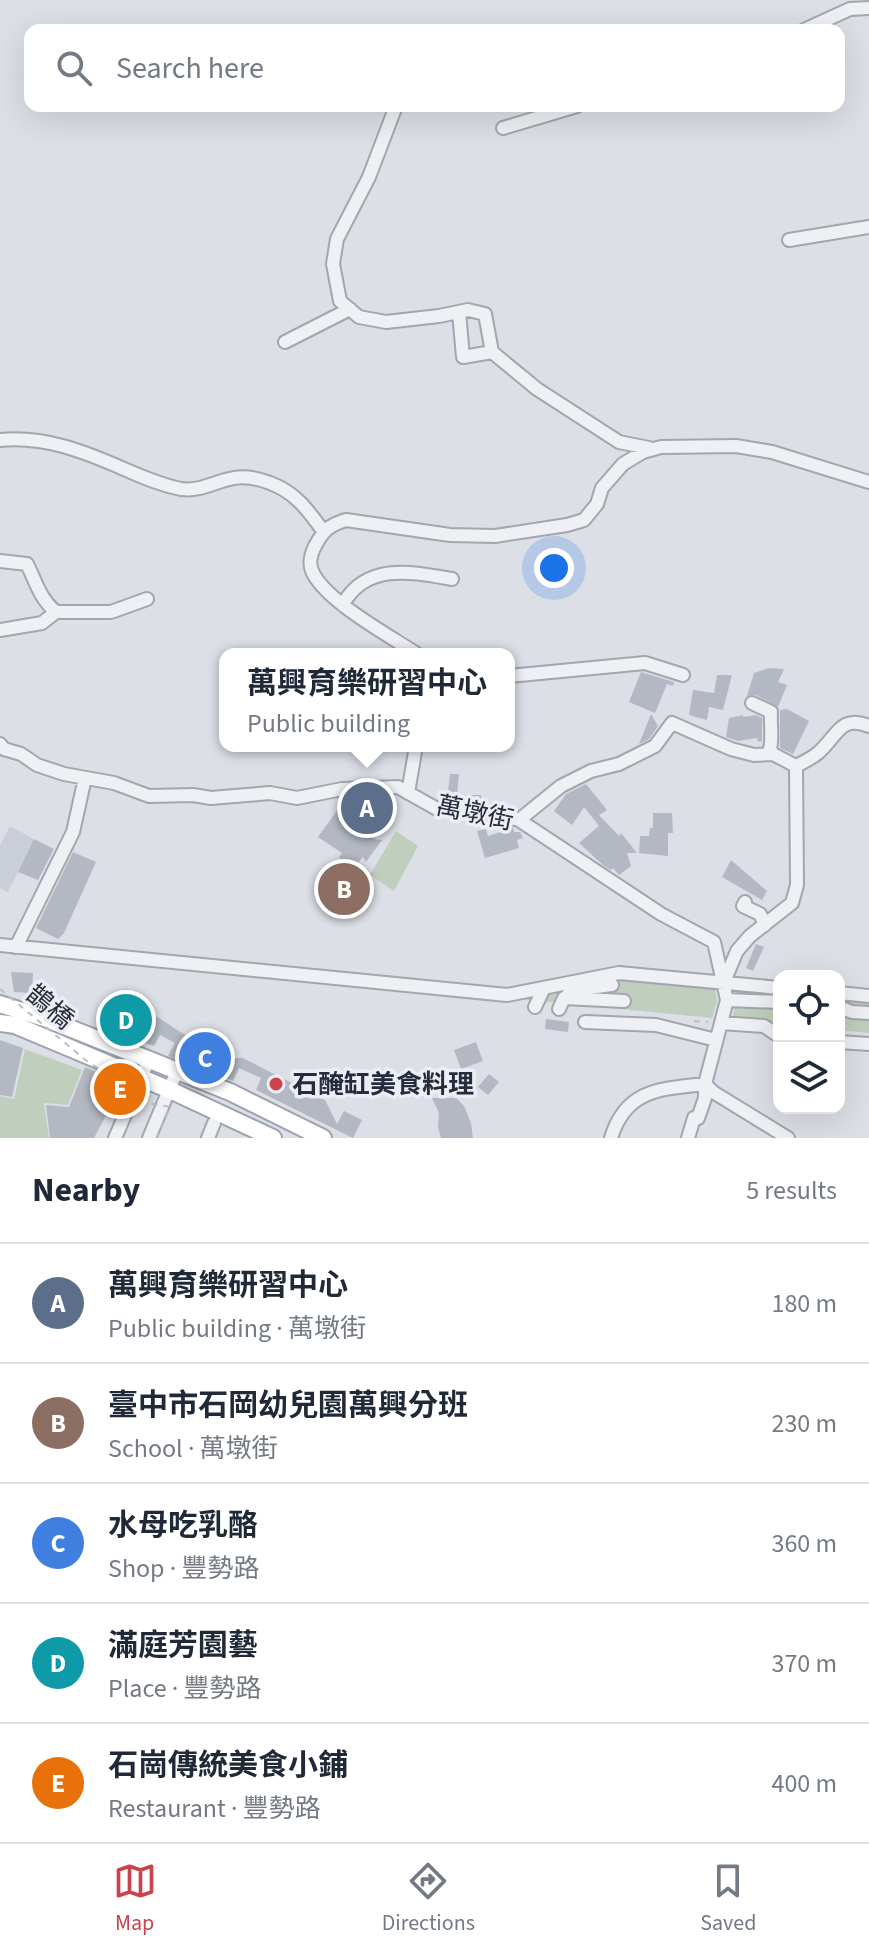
<!DOCTYPE html>
<meta charset="utf-8">
<style>
:root{--surface:#fff;--page:#f2f2f3;--text:#1f2937;--muted:#747a83;--line:#e0e1e3;--accent:#ca424c}
body{margin:0;font-family:"Source Sans 3","Noto Sans TC",sans-serif;background:var(--page);color:var(--text)}
.controls{position:absolute;right:24px;bottom:24px;display:grid;overflow:hidden;border-radius:16px;box-shadow:0 8px 32px #0002}
.controls button{width:72px;height:72px;display:grid;place-items:center;padding:0;border:0;border-bottom:2px solid var(--line);background:var(--surface);color:var(--text);font:40px sans-serif}
.you{position:absolute;left:554px;top:568px;width:28px;height:28px;margin:-20px;border:6px solid #fff;border-radius:50%;background:#1a73e8;box-shadow:0 0 0 12px #1a73e833}
.badge{display:grid;place-items:center;width:52px;height:52px;border-radius:50%;background:var(--accent);color:#fff;font-size:26px;font-weight:700}
.pin{position:absolute;translate:-50% -50%;border:4px solid #fff;box-shadow:0 2px 8px #0006}
.popup{position:absolute;left:219px;top:648px;width:296px;height:104px;box-sizing:border-box;display:grid;place-content:center;border-radius:16px;background:var(--surface);filter:drop-shadow(0 2px 6px #0005);font-size:26px;white-space:nowrap;color:var(--muted)}
.popup b{font-size:30px;color:var(--text)}
.popup::after{content:'';position:absolute;left:50%;top:100%;margin-left:-16px;border:16px solid transparent;border-top-color:var(--surface)}
.list{margin:0;padding:0;list-style:none}
h2{display:flex;justify-content:space-between;align-items:center;height:104px;margin:0;padding:0 32px;font-size:34px}
h2 small{font-size:26px;font-weight:400;color:var(--muted)}
.list li{display:grid;grid-template-columns:52px 1fr auto;gap:24px;align-items:center;box-sizing:border-box;height:120px;padding:0 32px;border-top:2px solid var(--line)}
.list b{display:block;font-size:30px;white-space:nowrap}
.list p{margin:0;font-size:26px;white-space:nowrap;color:var(--muted)}
.list em{font-size:26px;font-style:normal;color:var(--muted)}
.icon{flex:none;width:44px;height:44px;fill:none;stroke:currentColor;stroke-width:2;stroke-linecap:round;stroke-linejoin:round}
.map{position:relative;flex:none;width:869px;height:1138px;overflow:hidden}
.search{position:absolute;background:var(--surface);box-shadow:0 8px 32px #0002;left:24px;right:24px;top:24px;height:88px;display:flex;align-items:center;gap:20px;box-sizing:border-box;padding:0 28px;border-radius:16px;color:var(--muted);font-size:30px}
.sheet{height:704px;background:var(--surface)}
nav{display:flex;justify-content:space-around;align-items:center;box-sizing:border-box;height:112px;border-top:2px solid var(--line);background:var(--surface);font-size:22px;color:var(--muted)}
nav a{display:grid;justify-items:center;gap:4px}
nav .on{color:var(--accent)}
.map>svg:first-child{display:block}
</style>
<div class="map">
<svg width="869" height="1138" viewBox="0 0 869 1138">
<rect width="100%" height="100%" fill="#dcdfe6"/>
<path fill="#caced7" d="M10 826 34 839 8 892 0 888V845Z
M354 872 364 876 359 886 372 891 368 907 323 896 321 874 348 882Z"/>
<path fill="#c0cfbd" d="M396 831 418 846 394 891 370 875Z
M617 978 715 987 717 1002 712 1018 519 999Z
M738 991 779 994V1025L732 1021Z
M839 998 869 1000V1033L839 1030Z
M25 1049 82 1070 68 1105 44 1103 49 1138H0V1096L14 1099Z"/>
<path fill="#b3b8c2" d="M769 668 784 669 778 682 787 685 778 707 756 695 747 696 754 673Z
M641 672 674 682 673 686 667 684 655 713 629 702Z
M717 675H732L723 710 709 707 707 720 689 715 693 690 714 693Z
M787 709 809 721 793 754 780 748V710Z
M651 714 658 726 649 739 639 744Z
M743 715V717L756 715 762 718V741L758 742 757 738 738 741 726 737 729 718Z
M450 774H459L457 795H481V804L447 801Z
M586 784 607 810 599 815 619 836 621 833 637 853H627L631 866 619 875 613 868 611 870 603 865 579 843 599 826 584 807 572 825 554 811 566 794Z
M349 798H383L390 802 377 820 381 828 373 839 382 840 366 862 363 857 353 868H349L339 857 342 853 318 837 341 805 343 806Z
M653 813H672L673 833H668V856L639 853 640 836H649L650 828H653Z
M513 828 514 832H520L523 838 517 840 519 848 485 858 477 831 486 829 488 836Z
M34 839 54 849 38 880 18 872Z
M73 852 96 862 64 933 58 939 36 928Z
M731 860 767 891 762 900 722 877Z
M756 944 764 947 753 971 746 968Z
M11 972 33 973 32 993 14 992Z
M127 1002 151 1013 190 1038 233 1058H243L325 1100 337 1124 344 1111 362 1120 353 1138 256 1090 261 1078 239 1068 233 1081 168 1056 175 1043 160 1035 154 1046 101 1026 109 1011 120 1016Z
M546 1019 569 1022 568 1032 545 1029Z
M0 1040 23 1048 12 1097 0 1095Z
M476 1042 483 1061 461 1069 454 1050Z
M85 1067 97 1072 96 1075 113 1081 126 1089 117 1110H109L94 1138H50L46 1105 69 1107Z
M489 1074 499 1082 488 1095 478 1087Z
M432 1098H456L464 1106 471 1123 473 1138H441L438 1127 439 1113Z"/>
<g fill="none" stroke-linecap="round" stroke-linejoin="round">
<g stroke="#a2a6af" stroke-width="16">
<path id="minor" d="M804 30 850 9 869 8
M396 106 369 177 337 239 333 264 340 301 359 317 386 322 439 316 468 310 485 314 492 352 537 389 619 442 649 448
M503 128 577 106
M789 240 869 227
M459 312 463 357 492 352
M285 342 350 309
M0 440C45 436 83 451 124 469 143 477 160 485 181 489 213 493 227 466 270 483 295 492 308 510 323 531
M0 561 27 564C36 582 40 599 56 612L42 623 0 630
M343 604C367 562 412 572 452 579
M56 612H111L147 599
M417 654C388 635 331 604 314 575 308 565 310 556 315 546 323 531 329 525 346 520L450 535 495 536 567 525 584 520 597 504 602 488 623 464 643 452 661 447 736 446 772 452 869 482
M509 676 645 663 683 675
M752 703 771 712C770 724 773 737 770 749L773 754
M0 744 4 749 21 754 37 765 64 774 114 783 149 796 193 795 211 798 270 793 297 798 342 789 398 787 437 809 495 814 519 820 661 914 714 942 727 1000 705 1084C660 1089 626 1089 611 1138
M796 766C804 762 812 758 818 753 837 737 840 714 869 726
M408 793 416 746
M519 820 561 786 591 771 619 764 655 746 672 723 731 749 754 755 773 754 796 766 797 885 792 903 750 936 737 951 724 982
M745 902 743 906 760 914 765 925
M0 945 507 995 619 973 779 988
M16 947 73 832 85 778
M839 993 869 996
M567 996 572 990 612 985
M727 1000 779 1002
M535 1007 544 988
M839 1007 852 1012 869 1013
M559 1009 564 998 624 1001
M585 1022 656 1025 716 1040
M721 1023 764 1026 779 1036
M839 1042 869 1044
M705 1084 713 1092 788 1138
M115 1138 149 1059
M149 1138 177 1071
M208 1138 214 1123
M688 1138 694 1118H698L705 1098V1084"/>
</g>
<g stroke="#9ca2b1" stroke-width="20">
<path id="major" d="M0 1004 47 1019 230 1092 323 1138
M0 1023 15 1025 170 1090 273 1138"/>
</g>
<path stroke="#babdc4" stroke-width="2" stroke-dasharray="6 6" stroke-linecap="butt" d="M694 1021 708 1022"/>
<use href="#minor" stroke="#eef0f4" stroke-width="12"/>
<use href="#major" stroke="#fff" stroke-width="16"/>
<path stroke="#babdc4" stroke-width="2" stroke-dasharray="6 6" stroke-linecap="butt" d="M0 989 88 1062 126 1086 135 1097 141 1102 170 1107 157 1138"/>
</g>
<circle fill="#ca424c" stroke="#ebeef4" stroke-width="3" cx="276" cy="1084" r="8"/>
<g text-anchor="middle" dominant-baseline="central" stroke-width="7" stroke-linejoin="round" paint-order="stroke">
<g font-size="26" fill="#262c3b" stroke="#ebeef4">
<text transform="translate(475 813) rotate(12)">萬墩街</text>
<text transform="translate(50 1007) rotate(40)">鵲橋</text>
</g>
<g font-size="26" font-weight="bold" fill="#262c3b" stroke="#ebeef4" text-anchor="start">
<text x="292" y="1084">石醃缸美食料理</text>
</g>
</g>
</svg>
<div class="controls">
<button><svg class="icon" aria-label="locate" viewBox="0 0 24 24"><circle cx="12" cy="12" r="6"/><path d="M12 2v4M12 18v4M2 12h4M18 12h4"/></svg></button>
<button><svg class="icon" aria-label="layers" viewBox="0 0 24 24"><path d="M12 4l9 5-9 5-9-5zM3 14l9 5 9-5"/></svg></button>
</div>
<div class="you"></div>
<div class="pin badge" style="left:367px;top:808px;background:#5c6f8a">A</div>
<div class="popup"><b>萬興育樂研習中心</b>Public building</div>
<div class="pin badge" style="left:344px;top:889px;background:#8d6e63">B</div>
<div class="pin badge" style="left:205px;top:1058px;background:#3f7fe0">C</div>
<div class="pin badge" style="left:126px;top:1020px;background:#0f9aa8">D</div>
<div class="pin badge" style="left:120px;top:1089px;background:#e8710a">E</div>
<div class="search"><svg class="icon" aria-label="search" viewBox="0 0 24 24"><circle cx="10" cy="10" r="6"/><path d="M15 15l6 6"/></svg>Search here</div>
</div>
<section class="sheet">
<h2>Nearby<small>5 results</small></h2>
<ul class="list">
<li><span class="badge" style="background:#5c6f8a">A</span><div><b>萬興育樂研習中心</b><p>Public building · 萬墩街</p></div><em>180 m</em></li>
<li><span class="badge" style="background:#8d6e63">B</span><div><b>臺中市石岡幼兒園萬興分班</b><p>School · 萬墩街</p></div><em>230 m</em></li>
<li><span class="badge" style="background:#3f7fe0">C</span><div><b>水母吃乳酪</b><p>Shop · 豐勢路</p></div><em>360 m</em></li>
<li><span class="badge" style="background:#0f9aa8">D</span><div><b>滿庭芳園藝</b><p>Place · 豐勢路</p></div><em>370 m</em></li>
<li><span class="badge" style="background:#e8710a">E</span><div><b>石崗傳統美食小鋪</b><p>Restaurant · 豐勢路</p></div><em>400 m</em></li>
</ul>
</section>
<nav>
<a class="on"><svg class="icon" aria-label="map" viewBox="0 0 24 24"><path d="M3 6l6-2 6 2 6-2v14l-6 2-6-2-6 2zM9 4v14M15 6v14"/></svg>Map</a>
<a><svg class="icon" aria-label="directions" viewBox="0 0 24 24"><path d="M12 3l9 9-9 9-9-9zM9 14v-3h6M13 9l2 2-2 2"/></svg>Directions</a>
<a><svg class="icon" aria-label="saved" viewBox="0 0 24 24"><path d="M7 4h10v16l-5-4-5 4z"/></svg>Saved</a>
</nav>
